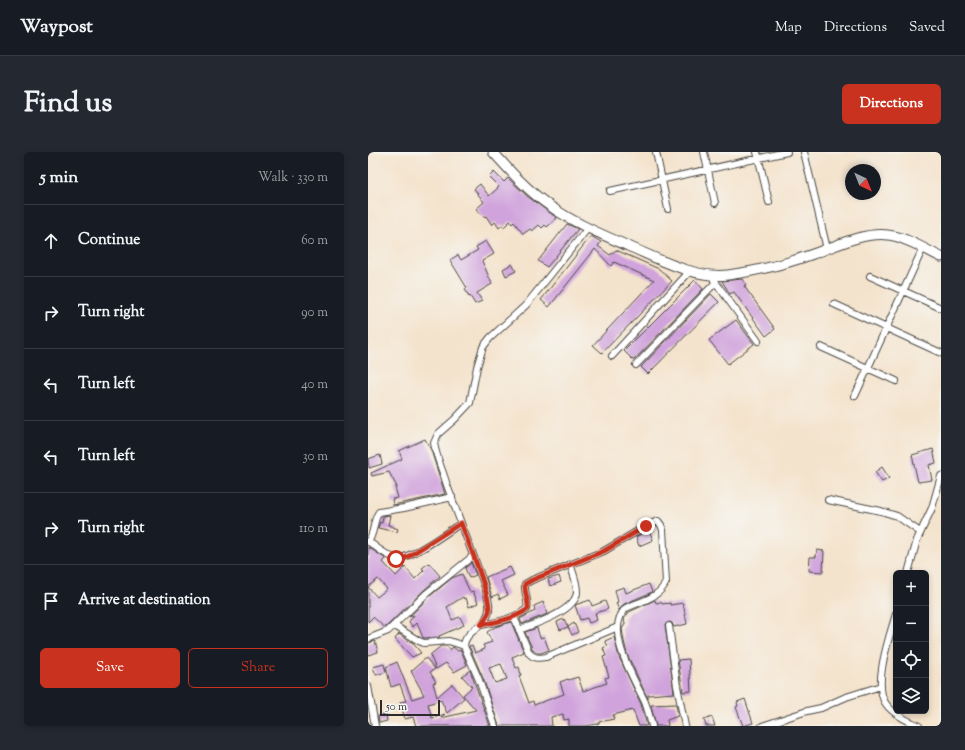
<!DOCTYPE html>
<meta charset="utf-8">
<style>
:root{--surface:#171b24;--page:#242831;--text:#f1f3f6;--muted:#9ea1a6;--line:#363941;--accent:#c8321e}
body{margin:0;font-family:"Sorts Mill Goudy",serif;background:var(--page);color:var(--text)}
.controls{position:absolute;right:12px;bottom:12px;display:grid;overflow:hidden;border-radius:6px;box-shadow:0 2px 6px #0003}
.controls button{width:36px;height:36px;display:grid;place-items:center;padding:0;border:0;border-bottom:1px solid var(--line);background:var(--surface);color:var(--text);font:20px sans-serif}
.compass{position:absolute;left:477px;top:12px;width:36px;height:36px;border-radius:50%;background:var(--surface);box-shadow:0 2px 6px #0003;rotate:137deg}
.scale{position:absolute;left:12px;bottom:10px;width:60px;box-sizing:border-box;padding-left:4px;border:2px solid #2b2b2b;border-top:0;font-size:11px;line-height:14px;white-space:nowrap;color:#2b2b2b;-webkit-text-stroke:3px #f6f6f2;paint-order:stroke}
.stop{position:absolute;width:12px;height:12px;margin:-9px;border:3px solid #c8321e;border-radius:50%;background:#fff}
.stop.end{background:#c8321e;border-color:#fff;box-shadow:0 1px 4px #0008}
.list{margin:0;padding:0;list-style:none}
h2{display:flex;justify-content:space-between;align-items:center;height:52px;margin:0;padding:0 16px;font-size:17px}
h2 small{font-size:13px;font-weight:400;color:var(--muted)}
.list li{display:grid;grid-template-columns:26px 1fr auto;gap:12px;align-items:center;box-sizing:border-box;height:72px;padding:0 16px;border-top:1px solid var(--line)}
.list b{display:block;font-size:15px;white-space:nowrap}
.list em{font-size:13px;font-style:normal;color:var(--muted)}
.actions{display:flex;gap:8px;padding:12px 16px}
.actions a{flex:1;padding:9px 0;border:1px solid var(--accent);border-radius:6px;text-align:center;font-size:14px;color:var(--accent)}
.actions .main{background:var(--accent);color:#fff}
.icon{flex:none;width:22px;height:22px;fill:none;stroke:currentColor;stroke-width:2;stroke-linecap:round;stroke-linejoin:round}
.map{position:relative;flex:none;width:573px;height:574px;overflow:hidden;border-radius:6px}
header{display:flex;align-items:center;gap:24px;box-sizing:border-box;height:56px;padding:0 20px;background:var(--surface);border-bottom:1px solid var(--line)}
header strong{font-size:19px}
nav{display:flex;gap:22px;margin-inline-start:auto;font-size:14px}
.intro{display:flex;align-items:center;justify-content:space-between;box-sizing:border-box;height:96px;padding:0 24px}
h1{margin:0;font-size:28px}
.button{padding:10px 18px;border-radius:6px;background:var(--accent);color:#fff;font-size:14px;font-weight:700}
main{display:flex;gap:24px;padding:0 24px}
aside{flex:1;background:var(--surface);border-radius:6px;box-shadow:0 2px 6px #0003}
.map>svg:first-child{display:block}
</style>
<header>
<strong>Waypost</strong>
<nav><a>Map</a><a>Directions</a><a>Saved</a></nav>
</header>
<div class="intro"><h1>Find us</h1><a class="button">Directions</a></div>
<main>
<aside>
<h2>5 min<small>Walk · 330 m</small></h2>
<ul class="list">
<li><svg class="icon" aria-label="ahead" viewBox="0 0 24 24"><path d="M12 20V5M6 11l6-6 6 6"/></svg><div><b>Continue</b></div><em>60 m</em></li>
<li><svg class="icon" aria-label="right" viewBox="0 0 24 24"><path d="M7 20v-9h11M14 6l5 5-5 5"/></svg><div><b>Turn right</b></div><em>90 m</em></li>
<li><svg class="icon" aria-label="left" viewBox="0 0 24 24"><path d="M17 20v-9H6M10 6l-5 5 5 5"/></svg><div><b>Turn left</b></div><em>40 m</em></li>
<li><svg class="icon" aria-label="left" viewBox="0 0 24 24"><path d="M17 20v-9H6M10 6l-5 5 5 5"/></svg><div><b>Turn left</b></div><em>30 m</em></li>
<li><svg class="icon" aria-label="right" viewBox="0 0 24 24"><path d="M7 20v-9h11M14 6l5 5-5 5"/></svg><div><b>Turn right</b></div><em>110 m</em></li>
<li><svg class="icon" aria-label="arrive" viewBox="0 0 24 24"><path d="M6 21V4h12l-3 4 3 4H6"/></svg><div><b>Arrive at destination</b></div></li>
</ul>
<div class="actions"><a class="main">Save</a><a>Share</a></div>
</aside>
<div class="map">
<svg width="573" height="574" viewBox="0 0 573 574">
<rect width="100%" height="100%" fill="#f6f6f2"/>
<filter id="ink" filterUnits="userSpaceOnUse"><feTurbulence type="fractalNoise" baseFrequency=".025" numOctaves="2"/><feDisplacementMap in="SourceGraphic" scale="8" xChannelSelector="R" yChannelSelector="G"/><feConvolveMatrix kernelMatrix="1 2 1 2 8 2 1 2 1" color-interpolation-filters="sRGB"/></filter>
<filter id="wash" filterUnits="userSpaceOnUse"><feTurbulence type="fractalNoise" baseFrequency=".012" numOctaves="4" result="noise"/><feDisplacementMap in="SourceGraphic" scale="16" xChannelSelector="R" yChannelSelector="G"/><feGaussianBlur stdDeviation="0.9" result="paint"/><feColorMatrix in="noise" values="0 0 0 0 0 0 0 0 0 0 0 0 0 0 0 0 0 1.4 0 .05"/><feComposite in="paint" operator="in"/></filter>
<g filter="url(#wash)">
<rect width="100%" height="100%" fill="#f4e3cc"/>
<g id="blocks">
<path fill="#d0a3dc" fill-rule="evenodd" d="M126 20 136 30 140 26 159 44 189 66 179 75 177 73 174 76 171 73 164 79 162 77 155 82 146 70 144 72 142 69 136 75 134 73 131 76 127 70 124 73 118 64 117 65 108 57 116 50 106 37 112 32 121 44 131 35 121 25Z
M199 72 210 77 179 115 170 109Z
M223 84 233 90 230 94 242 103 248 98 291 117 304 129 234 201 225 193 286 128 246 110 243 114 227 97 181 155 173 148Z
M118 89 126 102 114 109 124 132 109 141 114 149 107 152 102 144 101 145 97 137 99 136 82 108 90 103 93 108 110 98 108 95Z
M144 112 148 119 138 124 135 117Z
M374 127 378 133 376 134 407 177 398 184 366 140 362 142 354 129Z
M327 128 335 137 266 208H265L256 199Z
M343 142 351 150 280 222 273 215Z
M368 168 386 192 360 212 341 188Z
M57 287 63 298 77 342 25 353 24 347 30 346 27 335H29L21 320 4 324 3 321 34 307 31 299Z
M565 297 568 311 561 313 564 328 550 330 544 303Z
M12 303 14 312 1 316 0 307Z
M514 315 521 326 514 330 507 320Z
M22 363 20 373 30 377 29 380 10 376 12 370 14 371 15 364Z
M281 378 285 388 271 394 268 385Z
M0 395 18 407 15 410 28 424 37 415 47 427 56 418 54 416 61 411 72 424 56 438 19 474 16 475 5 465 0 470ZM10 427 19 437 9 445 0 435Z
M449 398 456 399 455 420 441 419 442 405H448Z
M103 411 108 423 101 426 97 416Z
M142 415 146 423 133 429 140 443 132 447 130 442 124 445 118 425Z
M94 422 102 440 105 439 110 451 101 455 98 446 96 447 95 445 79 455 84 468 92 465 96 473 71 484 72 485 55 486 49 471 45 475 41 470 46 463 41 465 62 444 84 426Z
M191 424 193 430 182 434 180 427Z
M281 432 284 440 256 452 251 458 248 451 250 450 247 438 256 435 258 441Z
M222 448 224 454 237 449 240 457 227 461 229 468 221 471 219 466 212 468 207 453Z
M287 448 288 451 293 450 294 452 302 451V453L315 451 319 472 306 475 304 471 301 470 297 473 306 541 280 543V547L259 502 256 489 254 477 257 472 256 467 261 460Z
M175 450 179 462 154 472 152 467 167 459 166 454Z
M196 467 200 475 192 478 189 470Z
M143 470 156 500 144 505 148 516 151 515 153 523 151 524 161 551 165 549 166 553 196 542 192 530 200 527V528L210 525 215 539 239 531 237 526 241 525 235 505 238 504 235 496 240 494 237 489 246 485 251 505 273 552 279 574H271L265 558 245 563 246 567 231 570 230 572 218 574H201V567L196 568 195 562 183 565 184 574H131L115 526 101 494 104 493 107 501 117 497 115 493 124 490 119 480 127 475ZM133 512 139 527 127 531 121 516Z
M206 471 210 480 204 483 200 475Z
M169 476 172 486 176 485 181 498 173 501H168L165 498 157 480Z
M31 482 41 489 44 490 53 501 44 505 27 487Z
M7 489 10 500 0 503V491Z
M73 494H79L82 498 85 495 90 499 93 498 99 513 86 520 78 511 68 517 62 503Z
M58 506 67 517 62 520 68 530 65 531 69 545 84 532 96 546 79 561 73 548 60 552 64 566 77 562 73 566 108 558 95 543 104 535 94 524 102 518 122 574H48L45 565 37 567 32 550 38 549 32 532 23 535 18 515 29 510 44 547 56 543 43 519Z
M321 507 323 539 315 540 310 508Z
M16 512 18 520 8 523 5 515Z
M377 547 385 571 375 574 368 555 370 554 369 550Z
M308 552 310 564 299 568 300 574H288L283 553Z
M18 563 19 569 11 571 10 564Z
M344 565 347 574H338L336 568Z"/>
</g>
</g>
<g filter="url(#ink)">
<use href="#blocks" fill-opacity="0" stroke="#494743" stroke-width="1"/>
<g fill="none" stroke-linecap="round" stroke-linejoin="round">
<g stroke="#494743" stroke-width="8">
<path id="street" d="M288 0 300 57
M336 0 347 51
M389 0 401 50
M436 0 459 97
M242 39 419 0
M502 124 573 156
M346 128 390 189
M466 152 573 201
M453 195 528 229
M244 204 323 118
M268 213 348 130
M487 244 555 96
M460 348 513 359 529 364 552 380
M0 389C8 395 17 403 27 406 39 410 81 379 93 371
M0 390C7 381 5 367 11 360L36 356 84 345
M540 421 549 388 564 356 573 324
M528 462C522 483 504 533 518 552 526 563 539 568 551 574
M146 465 161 501C166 507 171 506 178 505L250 475
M113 473C129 470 146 467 159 457 161 449 156 441 157 432L164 428 236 399 278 374 290 369 293 373 295 378 298 430C291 446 273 449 258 456 235 478 267 528 277 550 280 558 282 566 284 574
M27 474 51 489 56 491 81 489 96 494
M301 474 309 534 317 574
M151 478C167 472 208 459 209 440 209 430 205 421 202 412
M0 487 20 479 59 441 105 404
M0 534 7 574
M127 574 111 528 96 494C96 477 124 475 121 452 119 437 112 422 107 408 97 382 87 356 78 330 74 317 68 304 66 291L70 282 87 267 102 251 109 215 115 195 122 186 158 153 220 76
M394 574 439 559 453 556 478 545 513 534"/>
</g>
<g stroke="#494743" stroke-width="11">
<path id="secondary" d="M125 0C142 19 160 39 182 54 206 71 233 82 260 94 289 106 327 127 360 123 389 119 418 112 445 102 468 94 495 80 520 83 535 84 559 98 573 105"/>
</g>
<use href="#street" stroke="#fff" stroke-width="6"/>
<use href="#secondary" stroke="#fff" stroke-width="9"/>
</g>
</g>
<g fill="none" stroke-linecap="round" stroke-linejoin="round" filter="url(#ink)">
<path stroke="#c8321e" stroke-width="5" d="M28 407H34L41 404 93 371C99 388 124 446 121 460 119 465 116 469 113 473 129 470 146 467 160 457 161 449 156 441 157 432L164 428 236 399 278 374"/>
</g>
</svg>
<div class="controls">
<button>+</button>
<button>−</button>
<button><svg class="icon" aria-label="locate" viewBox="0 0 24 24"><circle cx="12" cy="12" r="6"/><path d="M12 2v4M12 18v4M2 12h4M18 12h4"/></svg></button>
<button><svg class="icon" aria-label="layers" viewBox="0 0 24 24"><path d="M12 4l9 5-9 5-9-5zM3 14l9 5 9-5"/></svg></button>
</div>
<svg class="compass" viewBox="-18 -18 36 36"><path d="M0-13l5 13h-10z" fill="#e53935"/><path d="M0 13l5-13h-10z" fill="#9ea1a6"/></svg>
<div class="scale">50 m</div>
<div class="stop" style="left:28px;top:407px"></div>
<div class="stop end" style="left:278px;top:374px"></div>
</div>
</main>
